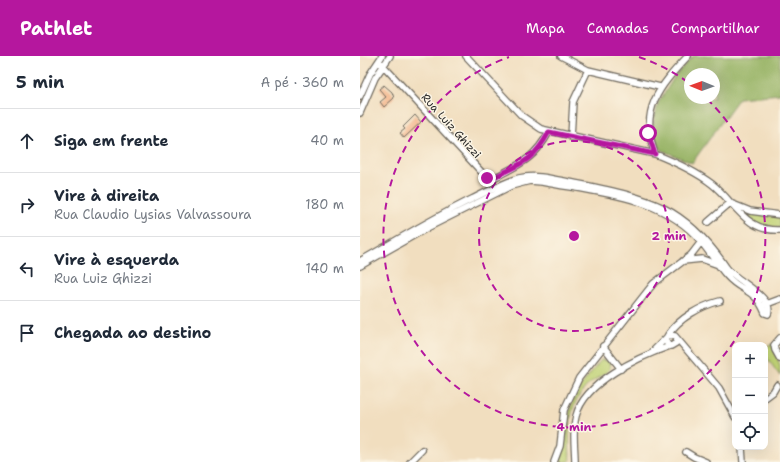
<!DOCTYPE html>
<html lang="pt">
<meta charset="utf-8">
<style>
:root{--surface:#fff;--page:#f6f6f7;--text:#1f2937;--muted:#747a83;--line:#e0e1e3;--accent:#b5179e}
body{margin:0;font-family:"Shantell Sans",sans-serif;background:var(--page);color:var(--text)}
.controls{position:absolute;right:12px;bottom:12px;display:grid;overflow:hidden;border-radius:8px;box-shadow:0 4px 16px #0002}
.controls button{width:36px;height:36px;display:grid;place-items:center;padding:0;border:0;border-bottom:1px solid var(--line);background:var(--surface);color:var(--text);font:20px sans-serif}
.compass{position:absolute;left:324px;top:12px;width:36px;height:36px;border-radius:50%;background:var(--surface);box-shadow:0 4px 16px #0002;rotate:271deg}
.stop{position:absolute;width:12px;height:12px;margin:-9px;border:3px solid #b5179e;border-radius:50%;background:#fff}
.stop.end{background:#b5179e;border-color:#fff;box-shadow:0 1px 4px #0008}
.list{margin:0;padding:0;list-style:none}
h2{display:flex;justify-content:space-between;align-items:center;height:52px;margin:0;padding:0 16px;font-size:17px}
h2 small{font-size:13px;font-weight:400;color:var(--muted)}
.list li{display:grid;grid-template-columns:26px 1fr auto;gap:12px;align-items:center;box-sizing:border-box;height:64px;padding:0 16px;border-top:1px solid var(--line)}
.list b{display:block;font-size:15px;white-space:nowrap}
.list p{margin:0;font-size:13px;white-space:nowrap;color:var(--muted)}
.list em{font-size:13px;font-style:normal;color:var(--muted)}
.icon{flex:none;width:22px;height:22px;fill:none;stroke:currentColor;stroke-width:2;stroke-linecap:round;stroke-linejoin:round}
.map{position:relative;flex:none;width:420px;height:406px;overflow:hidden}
header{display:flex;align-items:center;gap:24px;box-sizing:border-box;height:56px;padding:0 20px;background:var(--accent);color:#fff}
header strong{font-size:19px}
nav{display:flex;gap:22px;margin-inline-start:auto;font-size:14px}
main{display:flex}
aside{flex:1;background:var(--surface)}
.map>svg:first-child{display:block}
</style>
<header>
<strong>Pathlet</strong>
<nav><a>Mapa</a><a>Camadas</a><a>Compartilhar</a></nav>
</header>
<main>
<aside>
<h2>5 min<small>A pé · 360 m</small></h2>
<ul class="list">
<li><svg class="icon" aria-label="ahead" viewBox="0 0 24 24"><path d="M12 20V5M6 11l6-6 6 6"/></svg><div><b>Siga em frente</b></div><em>40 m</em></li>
<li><svg class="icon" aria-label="right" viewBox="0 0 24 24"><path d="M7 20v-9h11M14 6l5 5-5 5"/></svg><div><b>Vire à direita</b><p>Rua Claudio Lysias Valvassoura</p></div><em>180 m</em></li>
<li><svg class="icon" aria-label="left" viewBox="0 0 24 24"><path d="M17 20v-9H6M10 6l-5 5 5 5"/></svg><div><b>Vire à esquerda</b><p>Rua Luiz Ghizzi</p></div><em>140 m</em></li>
<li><svg class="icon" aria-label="arrive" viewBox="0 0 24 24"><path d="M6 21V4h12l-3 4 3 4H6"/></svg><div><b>Chegada ao destino</b></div></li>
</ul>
</aside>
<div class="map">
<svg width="420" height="406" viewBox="0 0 420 406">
<rect width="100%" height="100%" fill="#fcf5e5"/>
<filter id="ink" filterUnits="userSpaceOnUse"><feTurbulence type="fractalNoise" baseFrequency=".025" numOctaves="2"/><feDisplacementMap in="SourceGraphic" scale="8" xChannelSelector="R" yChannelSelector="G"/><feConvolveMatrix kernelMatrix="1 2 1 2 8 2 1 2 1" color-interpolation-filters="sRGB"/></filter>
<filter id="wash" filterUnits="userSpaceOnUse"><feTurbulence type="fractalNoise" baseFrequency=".012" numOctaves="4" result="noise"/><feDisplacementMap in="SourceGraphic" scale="16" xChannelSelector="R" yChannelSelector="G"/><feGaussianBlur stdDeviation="0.9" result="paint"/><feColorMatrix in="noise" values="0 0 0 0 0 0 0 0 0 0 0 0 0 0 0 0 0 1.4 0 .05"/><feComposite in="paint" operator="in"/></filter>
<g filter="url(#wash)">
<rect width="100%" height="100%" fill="#f1debf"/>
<path fill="#c0d275" stroke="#767e50" d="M388 157 420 161V172L397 168 387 160Z
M412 288 420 309V320L405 299V292Z
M241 304 249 305 250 313C245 319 234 323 228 329 206 350 209 378 210 405L199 406C207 390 205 374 209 357 213 336 228 321 241 304Z"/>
<path fill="#98b466" stroke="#627048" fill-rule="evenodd" d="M333 0H420V38L379 42 332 107 301 94 292 74 298 47 315 20ZM330 18H354V42H330Z"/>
<g id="blocks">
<path fill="#f3b286" d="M24 29 32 36 34 42 24 51 20 46 26 41 19 33Z
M55 59 61 66 44 82 40 77 45 73 43 71Z"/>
</g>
</g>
<g filter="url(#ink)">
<use href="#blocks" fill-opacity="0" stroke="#706a5f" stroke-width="1"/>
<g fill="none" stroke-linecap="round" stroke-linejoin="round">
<g stroke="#706a5f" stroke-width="8">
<path id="minor" d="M106 0 162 60 181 73 295 98C315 106 335 115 352 128 375 146 385 176 420 174
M201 0 228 14 300 31
M19 5 127 122 132 123C158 109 174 104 189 76
M0 40 10 18 22 0
M0 57 15 22 30 0
M211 81 213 46 228 14
M295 98C279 54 299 31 328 0
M370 147 390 155 420 159
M348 166 370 147
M0 205C37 184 73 162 112 143 127 136 142 127 159 122 177 117 200 125 219 128 288 142 324 149 366 211 374 224 415 241 408 258
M323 205 342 203 356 208
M0 210 67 172 151 130 170 125 182 126C234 136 296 139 335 179 348 192 355 207 367 220 382 237 395 232 405 257L408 258
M404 249 420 243
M308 279C319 262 341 250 360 245
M420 282 414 289 415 294 420 303
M317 284 316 287 311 290 308 289 305 284 308 279 315 280 359 332 375 361
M243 290 261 313
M293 295 306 282
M405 342 413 336 417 329
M382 391 383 406
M326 396 334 401 346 406
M50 406 62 394
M194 406 200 390 204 354 219 322 293 228 331 199 341 186
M215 406C215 391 212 375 216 360 225 325 279 301 310 290"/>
</g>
<use href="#minor" stroke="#fff" stroke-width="5.5"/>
</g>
</g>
<g fill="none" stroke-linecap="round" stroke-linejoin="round" filter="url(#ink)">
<path stroke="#b5179e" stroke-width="5" d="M127 122H132C160 108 173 106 189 76L295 98 288 77"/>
</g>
<g fill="none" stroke="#b5179e" stroke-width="2" stroke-dasharray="7 5">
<circle cx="214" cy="180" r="95"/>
<path d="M279 1A191 191 0 0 1 329 27M347 43A191 191 0 1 1 149 1"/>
</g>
<g text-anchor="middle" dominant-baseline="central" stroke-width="3" stroke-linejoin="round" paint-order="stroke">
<g font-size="11" fill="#2b2b2b" stroke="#fcf5e5">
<text transform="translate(91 70) rotate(48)">Rua Luiz Ghizzi</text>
</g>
</g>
<circle cx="214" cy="180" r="6" fill="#b5179e" stroke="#fcf5e5" stroke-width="2"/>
<g font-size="12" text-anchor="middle" font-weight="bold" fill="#b5179e" stroke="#fcf5e5" stroke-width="3" stroke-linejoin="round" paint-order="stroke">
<text x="309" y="184">2 min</text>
<text x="214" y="375">4 min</text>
</g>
</svg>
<div class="controls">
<button>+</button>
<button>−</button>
<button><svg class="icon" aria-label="locate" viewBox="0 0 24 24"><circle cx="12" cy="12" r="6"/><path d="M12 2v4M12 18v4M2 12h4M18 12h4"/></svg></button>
</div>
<svg class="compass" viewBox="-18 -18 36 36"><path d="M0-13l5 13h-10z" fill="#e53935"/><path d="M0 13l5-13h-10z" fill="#747a83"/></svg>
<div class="stop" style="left:288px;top:77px"></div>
<div class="stop end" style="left:127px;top:122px"></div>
</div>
</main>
